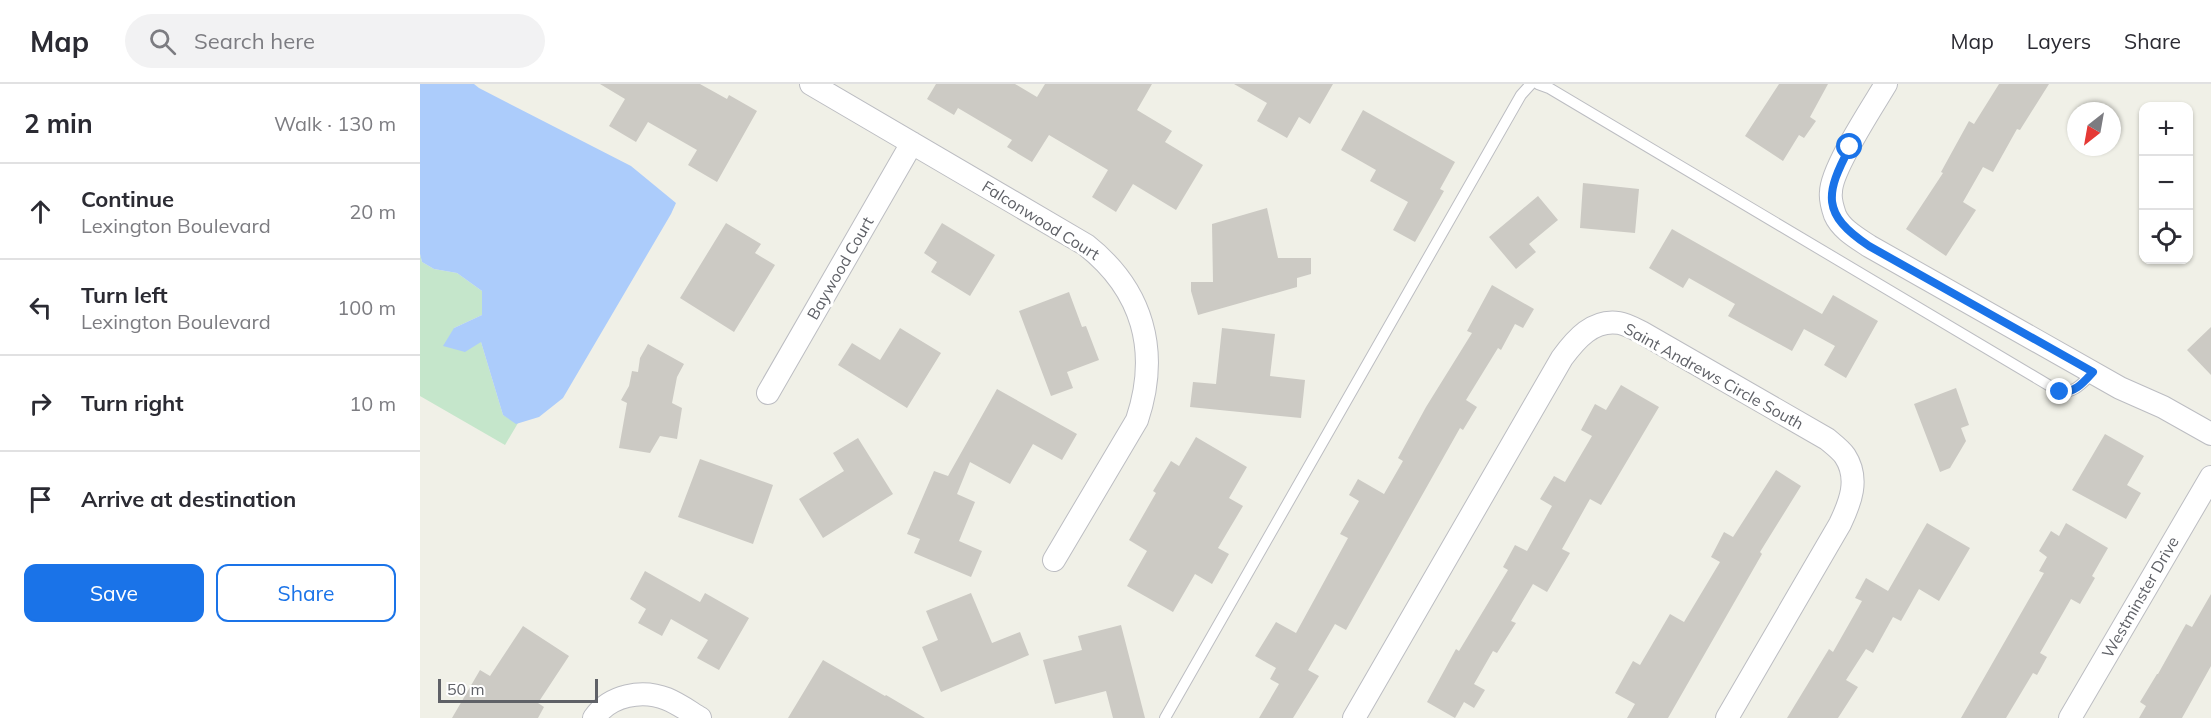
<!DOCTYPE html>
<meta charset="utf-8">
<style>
:root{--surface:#fff;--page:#f2f2f3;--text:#2b2b33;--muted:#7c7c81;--line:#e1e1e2;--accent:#1a73e8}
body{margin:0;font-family:Mulish,sans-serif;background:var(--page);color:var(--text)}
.controls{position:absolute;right:18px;top:18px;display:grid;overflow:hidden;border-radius:12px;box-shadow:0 2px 4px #0004}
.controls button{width:54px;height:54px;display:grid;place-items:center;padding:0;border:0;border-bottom:2px solid var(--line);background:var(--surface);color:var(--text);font:30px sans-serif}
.compass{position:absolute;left:1647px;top:18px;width:54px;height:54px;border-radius:50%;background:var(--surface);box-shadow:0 2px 4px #0004;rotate:211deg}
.scale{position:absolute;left:18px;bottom:15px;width:160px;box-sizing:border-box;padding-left:6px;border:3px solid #5f6167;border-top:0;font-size:16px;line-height:21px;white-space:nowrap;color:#5f6167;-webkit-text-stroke:4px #fff;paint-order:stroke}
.stop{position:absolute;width:18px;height:18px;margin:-14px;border:4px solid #1a73e8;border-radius:50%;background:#fff}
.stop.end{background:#1a73e8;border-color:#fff;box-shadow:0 2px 6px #0008}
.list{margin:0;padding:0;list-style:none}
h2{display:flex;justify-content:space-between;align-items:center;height:78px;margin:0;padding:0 24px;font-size:26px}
h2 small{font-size:20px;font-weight:400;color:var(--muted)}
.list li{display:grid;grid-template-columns:39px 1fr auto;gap:18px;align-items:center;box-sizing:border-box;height:96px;padding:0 24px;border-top:2px solid var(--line)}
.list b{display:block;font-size:22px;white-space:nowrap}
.list p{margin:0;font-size:20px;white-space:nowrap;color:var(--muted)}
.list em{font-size:20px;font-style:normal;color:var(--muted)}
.actions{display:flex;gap:12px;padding:18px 24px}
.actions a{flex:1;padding:14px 0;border:2px solid var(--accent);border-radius:12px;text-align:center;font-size:21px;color:var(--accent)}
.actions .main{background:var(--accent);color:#fff}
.icon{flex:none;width:33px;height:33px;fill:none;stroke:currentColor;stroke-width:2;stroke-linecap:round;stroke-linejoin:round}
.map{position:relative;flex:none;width:1791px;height:634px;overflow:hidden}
header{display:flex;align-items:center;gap:36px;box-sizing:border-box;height:84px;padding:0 30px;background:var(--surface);border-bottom:2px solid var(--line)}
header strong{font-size:28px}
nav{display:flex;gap:33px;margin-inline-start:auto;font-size:21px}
.search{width:420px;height:54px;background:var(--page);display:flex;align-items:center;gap:15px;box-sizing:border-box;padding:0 21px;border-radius:33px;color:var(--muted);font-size:22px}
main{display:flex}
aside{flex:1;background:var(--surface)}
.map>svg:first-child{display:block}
</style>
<header>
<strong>Map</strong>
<div class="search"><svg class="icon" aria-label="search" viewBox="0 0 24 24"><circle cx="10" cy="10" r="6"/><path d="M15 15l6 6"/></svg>Search here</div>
<nav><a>Map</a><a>Layers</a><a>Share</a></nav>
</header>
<main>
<aside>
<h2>2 min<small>Walk · 130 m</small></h2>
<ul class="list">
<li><svg class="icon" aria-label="ahead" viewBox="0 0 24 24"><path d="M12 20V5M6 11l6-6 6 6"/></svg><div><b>Continue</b><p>Lexington Boulevard</p></div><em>20 m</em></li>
<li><svg class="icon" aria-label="left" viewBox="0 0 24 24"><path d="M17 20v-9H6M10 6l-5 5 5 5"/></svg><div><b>Turn left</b><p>Lexington Boulevard</p></div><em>100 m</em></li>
<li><svg class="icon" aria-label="right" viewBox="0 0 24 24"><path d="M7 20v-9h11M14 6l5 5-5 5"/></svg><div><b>Turn right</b></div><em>10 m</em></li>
<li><svg class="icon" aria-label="arrive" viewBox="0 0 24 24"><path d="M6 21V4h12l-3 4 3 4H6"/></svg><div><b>Arrive at destination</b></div></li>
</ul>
<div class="actions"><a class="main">Save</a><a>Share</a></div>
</aside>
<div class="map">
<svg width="1791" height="634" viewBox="0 0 1791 634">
<rect width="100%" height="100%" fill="#f0f0e7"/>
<path fill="#c5e6cb" d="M0 170 2 178 14 185 37 189 62 207V231L34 244 61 258 83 331 98 339 85 361 0 312Z"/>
<path fill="#acccfb" d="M0 0H54L59 4 211 82 256 119 251 130 143 314 119 333 96 340 83 331 61 258 45 268 23 262 34 244 62 231V207L37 189 14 185 2 178 0 170Z"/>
<path fill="#cccac4" d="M180 0H280L307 15 309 11 337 27 297 98 268 81 277 66 228 38 216 58 189 42 205 15Z
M516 0H595L617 13 625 0H732L717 26 752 47 745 58 783 81 756 126 713 100 696 128 672 113 688 86 629 51 612 78 587 63 592 56 538 24 534 31 507 15Z
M814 0H913L890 40 879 33 867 54 837 37 847 19Z
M1359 0H1408L1390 33 1396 37 1384 54 1379 51 1363 77 1325 52Z
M1579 0H1629L1600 46 1597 45 1573 88 1563 83 1543 118 1556 126 1526 172 1486 145 1523 89 1521 88 1549 37 1554 40Z
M943 26 1035 78 1020 105 1024 107 995 158 973 146 988 118 950 97 956 86 921 66Z
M1163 99 1219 105 1215 149 1160 144Z
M1118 112 1138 136 1109 160 1116 168 1096 185 1069 153Z
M847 124 858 174H891V190L877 194V203L778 231 771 207V198H793L792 140Z
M306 139 341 160 335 169 355 181 314 248 260 214Z
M522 139 575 171 550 212 511 188 517 178 504 169Z
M1252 145 1402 230 1413 211 1458 237 1426 294 1404 281 1415 262 1384 245 1372 267 1308 232 1315 220 1269 194 1263 204 1229 184Z
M1072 201 1114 225 1103 244 1095 240 1081 266 1078 264 1046 316 1057 323 1043 346 1040 344 926 546 915 540 888 586 899 592 873 634H839L859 600 850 595 856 584 835 572 856 538 876 549 928 454 920 450 939 417 929 411 938 395 964 410 983 377 978 374 1006 323 1052 249 1047 247Z
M649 208 662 243 666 242 679 276 647 288 653 304 631 312 599 227Z
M1791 243V291L1767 266Z
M480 244 521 269 487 324 418 281 432 259 460 276Z
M802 244 855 250 850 292 885 296 881 334 770 323 773 298 796 300Z
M228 260 264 280 257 293 252 319 262 324 257 355 240 352 230 369 199 364 207 319 201 316 209 302 212 287 218 288 220 274Z
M1201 301 1239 323 1181 421 1170 415 1142 465 1150 469 1127 508 1113 500 1091 537 1096 539 1077 569 1073 567 1054 600 1065 606 1054 624 1044 618 1035 634 1007 618 1036 565 1039 567 1088 486 1083 483 1095 461 1107 467 1132 422 1120 415 1134 392 1145 398 1172 352 1161 346 1175 320 1186 326Z
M1536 304 1549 341 1541 344 1546 357 1530 384 1520 388 1494 320Z
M577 305 657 350 642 376 613 360 590 400 550 378 537 410 555 418 539 457 562 467 551 493 494 469 500 455 487 450 514 387 528 392Z
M1685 350 1724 372 1707 401 1721 409 1706 435 1652 406Z
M776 353 827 383 809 414 823 422 798 464 809 470 792 500 775 490 753 528 707 502 727 467 709 456 736 409 733 407 751 377 759 382Z
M438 354 473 410 403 454 379 415 424 387 413 369Z
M280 375 353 401 333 460 258 433Z
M1356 386 1381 402 1340 468 1342 470 1248 634H1207L1215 620 1195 609 1213 577 1220 581 1250 530 1264 538 1300 478 1291 473 1304 448 1313 453Z
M1507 439 1550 464 1519 517 1499 505 1481 537 1473 533 1453 569 1446 565 1426 596 1438 603 1418 634H1367L1409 565 1413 568 1442 517 1435 514 1446 494 1468 507Z
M1646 439 1688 464 1672 492 1675 494 1660 520 1651 515 1620 569 1627 573 1617 591 1613 589 1586 634H1541L1624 489 1619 487 1627 473 1619 467 1631 447 1639 452Z
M225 487 280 518 285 509 329 534 299 586 277 574 288 556 251 535 242 552 218 539 226 525 210 515Z
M551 509 572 559 600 548 609 571 521 608 502 563 518 556 506 527Z
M1791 510V582L1776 609 1762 634H1719L1726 622 1720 618 1737 590H1738L1766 540 1772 543Z
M701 541 725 634H693L686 607 635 620 623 576 662 566 658 552Z
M103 542 149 572 118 619 124 623 118 634H32L60 586 70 592Z
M403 576 465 612 466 611 505 634H368Z"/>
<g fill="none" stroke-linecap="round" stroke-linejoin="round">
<g stroke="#bcbdc2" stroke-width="12">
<path id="lane" d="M1118 0 1129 4 1640 308C1655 309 1662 299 1673 289
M745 634 1101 11 1111 0"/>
</g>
<g stroke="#bcbdc2" stroke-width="24">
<path id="street" d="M391 0 666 161C723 206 740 267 717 336L634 476
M1466 0C1453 22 1411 85 1411 108 1410 114 1413 125 1415 131 1421 145 1437 154 1449 162L1700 304 1743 323 1791 350
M348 309 492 59
M174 634C190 611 222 605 247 615 259 620 270 628 280 634
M934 634 1142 274C1156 255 1173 235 1199 239 1206 240 1215 245 1221 248L1407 355C1413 360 1421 366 1425 372 1440 395 1430 419 1420 440L1307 634
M1650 634 1791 393"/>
</g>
<use href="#lane" stroke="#fff" stroke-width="10"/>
<use href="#street" stroke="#fff" stroke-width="22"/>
</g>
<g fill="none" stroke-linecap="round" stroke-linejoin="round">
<path stroke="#1a73e8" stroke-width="8" d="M1430 63C1405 110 1401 130 1449 162L1673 288C1663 299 1655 309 1640 308"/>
</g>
<g text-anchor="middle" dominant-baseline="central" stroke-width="6" stroke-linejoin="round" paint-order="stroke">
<g font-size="16" fill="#5f6167" stroke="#fff">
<text transform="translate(621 136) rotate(32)">Falconwood Court</text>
<text transform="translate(420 184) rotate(-60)">Baywood Court</text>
<text transform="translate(1294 292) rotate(29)">Saint Andrews Circle South</text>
<text transform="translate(1720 513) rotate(-60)">Westminster Drive</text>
</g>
</g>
</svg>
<div class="controls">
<button>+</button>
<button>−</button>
<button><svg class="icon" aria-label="locate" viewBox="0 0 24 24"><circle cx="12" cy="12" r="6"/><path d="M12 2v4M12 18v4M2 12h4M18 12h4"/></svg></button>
</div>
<svg class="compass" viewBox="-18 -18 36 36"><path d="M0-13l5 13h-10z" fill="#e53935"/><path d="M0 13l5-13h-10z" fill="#7c7c81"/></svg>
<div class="scale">50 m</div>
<div class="stop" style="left:1430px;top:63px"></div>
<div class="stop end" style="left:1640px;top:308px"></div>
</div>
</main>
